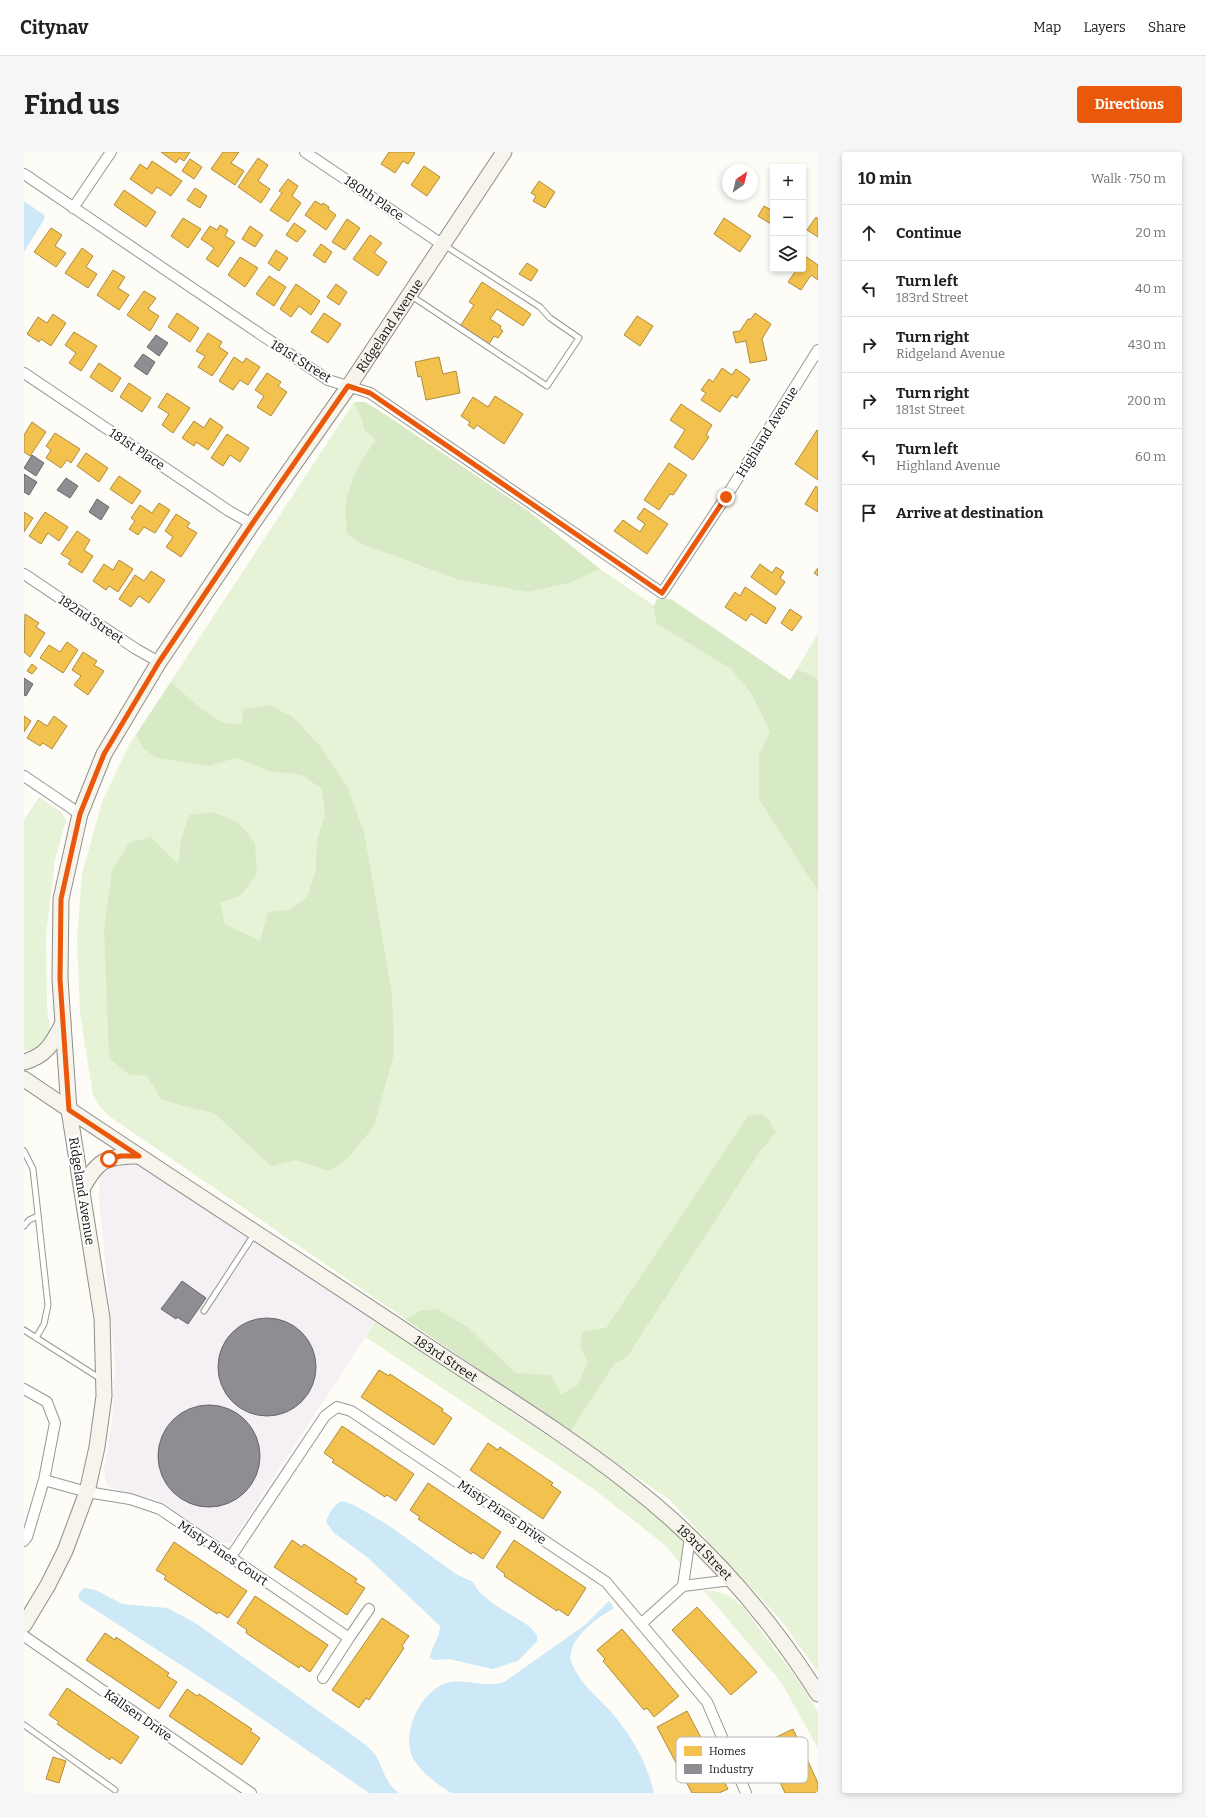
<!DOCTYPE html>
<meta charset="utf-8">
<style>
:root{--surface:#fff;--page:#f6f6f6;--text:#202124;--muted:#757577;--line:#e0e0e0;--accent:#ea580c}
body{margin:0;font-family:Bitter,serif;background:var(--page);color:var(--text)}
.controls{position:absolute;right:12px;top:12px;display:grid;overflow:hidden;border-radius:4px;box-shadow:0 2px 6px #0003}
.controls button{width:36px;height:36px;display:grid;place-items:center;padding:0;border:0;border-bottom:1px solid var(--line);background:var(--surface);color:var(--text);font:20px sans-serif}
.compass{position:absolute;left:698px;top:12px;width:36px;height:36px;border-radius:50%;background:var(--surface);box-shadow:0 2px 6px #0003;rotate:35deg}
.stop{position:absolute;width:12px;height:12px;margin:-9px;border:3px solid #ea580c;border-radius:50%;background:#fff}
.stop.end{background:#ea580c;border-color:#fff;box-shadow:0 1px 4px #0008}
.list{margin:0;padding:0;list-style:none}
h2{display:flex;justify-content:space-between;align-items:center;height:52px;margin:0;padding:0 16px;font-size:17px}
h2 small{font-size:13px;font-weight:400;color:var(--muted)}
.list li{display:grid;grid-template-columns:26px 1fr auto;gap:12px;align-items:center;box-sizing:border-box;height:56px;padding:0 16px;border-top:1px solid var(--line)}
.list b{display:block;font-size:15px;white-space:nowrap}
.list p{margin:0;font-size:13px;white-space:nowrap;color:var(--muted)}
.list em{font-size:13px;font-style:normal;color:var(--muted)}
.icon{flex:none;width:22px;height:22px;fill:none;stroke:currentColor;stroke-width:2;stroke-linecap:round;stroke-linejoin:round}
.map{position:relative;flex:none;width:794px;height:1641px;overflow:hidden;border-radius:4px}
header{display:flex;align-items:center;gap:24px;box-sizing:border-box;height:56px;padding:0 20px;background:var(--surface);border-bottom:1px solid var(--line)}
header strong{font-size:19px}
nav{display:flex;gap:22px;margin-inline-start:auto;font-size:14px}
.intro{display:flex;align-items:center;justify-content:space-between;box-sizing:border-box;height:96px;padding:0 24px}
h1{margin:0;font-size:28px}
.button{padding:10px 18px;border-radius:4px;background:var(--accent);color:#fff;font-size:14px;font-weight:700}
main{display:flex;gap:24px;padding:0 24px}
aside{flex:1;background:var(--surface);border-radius:4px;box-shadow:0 2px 6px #0003}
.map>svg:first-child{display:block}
</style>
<header>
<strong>Citynav</strong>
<nav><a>Map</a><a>Layers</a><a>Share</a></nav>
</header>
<div class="intro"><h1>Find us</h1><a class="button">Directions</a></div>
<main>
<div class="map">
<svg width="794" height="1641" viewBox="0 0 794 1641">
<rect width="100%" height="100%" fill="#fdfcf7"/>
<path fill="#f5f0f3" d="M101 1012 116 1015 352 1169 207 1391H196L130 1346 97 1341 83 1333 80 1317 88 1271 91 1212 75 1046 76 1025 86 1015Z"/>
<path fill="#e7f3d7" d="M330 250 794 565V1520L756 1467 646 1348 85 964 75 953 69 943 56 862 53 788 58 722 78 650 105 593Z
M794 481V528L788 523 773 517Z
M15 645 36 659 42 668 31 708 22 782 23 855 26 878 20 892 8 900 0 898V668Z
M352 1169 580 1322 646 1376 659 1391V1401L656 1411 642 1394 571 1338 342 1185Z
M679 1438 695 1440 706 1444 719 1455 777 1532 794 1560V1596L757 1530Z"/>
<path fill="#d8eac5" d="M330 250H341L353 257 503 358 576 417 545 431 503 440 433 427 336 391 323 382C322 372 321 361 322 351 326 327 338 306 352 288L341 279 337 265Z
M633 447H647L766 528 773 517 788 523 794 528V739L735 647V603L746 579 727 541 707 517 632 471 630 454Z
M147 530 175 555 199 571 218 572 219 557 245 553 269 565 297 595 323 634 340 680 368 841 370 902 350 974 324 1006 305 1019 272 1008 247 1014 190 961 163 955 137 947 123 924 104 922 85 906 80 778 88 718 105 691 127 685 154 712 157 688 165 663 188 660 214 670 231 691 233 722 216 744 196 750 201 772 236 789 244 760 266 758 283 745 292 718 293 688 301 663 298 637 278 623 245 619 212 606 184 614 133 606 120 597 112 583Z
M736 962 745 968 752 980 734 1002 603 1205 590 1212 546 1280 381 1167 396 1159 413 1157 445 1176 491 1221 527 1223 537 1242 553 1234 564 1210 556 1195 558 1180 582 1176 724 964Z"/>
<path fill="#cde8f7" d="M0 49 20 63 21 66 0 100Z
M319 1349 330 1353 364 1373 432 1422 449 1430 455 1440 471 1453 505 1474 513 1483V1489L494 1509 468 1517 425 1507 411 1508 406 1506C407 1494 416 1486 416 1474L343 1405 310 1381 302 1370C305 1361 310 1351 319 1349Z
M60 1436 72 1438 98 1452 143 1456 170 1470 342 1593C346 1597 352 1602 354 1608 360 1620 363 1633 375 1641H345L211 1548 56 1448 54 1445 56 1440Z
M585 1449 590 1456C576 1464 560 1476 551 1490 548 1494 547 1501 546 1506 555 1532 570 1541 588 1561 608 1585 623 1610 630 1641H427C413 1632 399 1622 390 1608 375 1584 396 1540 422 1531 436 1527 452 1532 465 1532 470 1533 475 1531 480 1530L561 1473Z"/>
<path fill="#f2c14e" stroke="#ae8c3c" d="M137 0H166L160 9 155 6 152 11Z
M199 0H215L207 11 220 19 211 33 187 17Z
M365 0H389L391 1 384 12 379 9 371 21 357 12Z
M234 6 244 13 234 29 246 37 237 51 214 35Z
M166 7 178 15 170 27 158 19Z
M128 9 158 29 147 44 133 35 128 42 106 27 116 12 123 17Z
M400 14 416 25 403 44 387 33Z
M264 27 274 34 268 44 277 51 264 70 246 58 258 41 255 39Z
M515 29 531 40 521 56 509 49 512 44 507 41Z
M171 36 183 44 176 56 163 48Z
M100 38 132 60 122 75 90 53Z
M291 49 298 53 299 51 305 55 304 57 312 63 302 78 281 63Z
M740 54 749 59V68L747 72 734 64Z
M792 65 794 67V85L783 78Z
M159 66 177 77 164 96 147 84Z
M700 66 727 84 716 100 690 82Z
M323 67 336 76 321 98 308 90Z
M270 71 282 79 273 90 262 83Z
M196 73 204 78 201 84 211 90 194 115 182 107 190 96 177 87 186 74 193 78Z
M226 74 239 83 231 95 218 87Z
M27 76 38 83 31 94 42 101 32 115 10 100Z
M346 83 358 91 350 101 363 110 354 124 329 107Z
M297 92 308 100 301 111 289 103Z
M58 96 69 104 62 115 73 122 64 136 41 121Z
M252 98 264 106 255 119 244 111Z
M781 104 794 113V128L787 123 777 138 764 130 773 117H779V108Z
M216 105 234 116 221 135 204 123Z
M503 111 514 118 507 129 495 122Z
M89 118 101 125 94 136 105 143 95 158 73 143Z
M245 124 262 135 250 154 232 142Z
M458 130 507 162 499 174 473 157 466 167 477 174 476 177 479 179 474 186 470 184 465 192 437 173 450 153 445 150Z
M272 132 296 149 287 163 275 154 267 165 256 157Z
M312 132 323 140 315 153 303 145Z
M120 139 132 146 124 157 135 164 126 179 103 163Z
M153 161 175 176 166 190 144 175Z
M300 161 317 172 304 191 287 180Z
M731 161 747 172 738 187 743 208 726 211 722 189 712 191 709 180 716 179 724 167H727Z
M29 162 42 171 27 194 17 187 15 190 3 182 14 165 23 171Z
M613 164 629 174 616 194 600 183Z
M50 180 73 194 57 219 45 211 52 201 41 193Z
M184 181 198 190 195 195 204 201 188 224 174 215 181 204 172 199Z
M210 205 219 211 222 206 236 215 224 233 216 228 209 238 195 229Z
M415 205 419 222 432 219 436 241 402 248 397 224 394 225 391 210Z
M75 211 97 226 88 240 66 225Z
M698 216 708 223 712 217 726 227 713 246 708 243 696 260 677 248 682 241 677 238 685 227 689 230Z
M243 221 257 230 254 234 263 240 247 264 233 255 240 244 231 238Z
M105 231 127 246 118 260 96 245Z
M143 241 166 256 149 281 138 273 145 262 134 255Z
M471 244 499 262 480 292 453 273 450 277 444 273 446 270 437 264 449 245 464 255Z
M657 252 688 273 682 283 685 285 669 308 650 295 661 278 646 268Z
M186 266 199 275 184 298 172 290 170 294 158 286 170 269 180 276Z
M8 270 22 280 6 304 0 300V283Z
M793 278 794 279V328L771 312Z
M31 281 56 297 47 311 43 308 37 316 22 306 27 298 22 294Z
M203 282 225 296 216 310 206 303 199 314 187 306Z
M62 301 84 316 75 330 53 314Z
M645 311 663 323 649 343 646 342 635 358 620 348Z
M95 324 117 339 108 352 86 337Z
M792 334 794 336V360L781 352Z
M135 351 146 358 131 381 120 375 114 383 105 377 111 369 107 366 116 353 128 361Z
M620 356 644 372 623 402 590 379 599 368 616 380 621 372 613 366Z
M0 360 9 366 0 380Z
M21 360 44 375 35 389 24 381 17 392 5 384Z
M152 362 166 371 163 375 173 381 157 405 142 395 149 385 141 379Z
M53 379 66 388 60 398 69 404 58 421 44 412 47 408 37 402Z
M95 408 109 417 94 440 85 434 82 438 69 429 80 412 89 418Z
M736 412 748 421 752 415 760 420 756 426 761 430 752 443 727 425Z
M794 416V424L790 421Z
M127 419 141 428 125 451 115 444 107 455 95 447 111 423 120 429Z
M721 435 752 456 742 472 727 462 722 469 701 455 711 440 716 444Z
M766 457 778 465 768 479 757 471Z
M1 462 15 471 12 475 21 481 6 505 0 500Z
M43 490 54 498 39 521 16 506 25 493 36 500Z
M59 500 73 509 70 513 80 519 64 543 50 533 57 524 48 518Z
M8 512 13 516 8 522 3 519Z
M0 564 7 569 0 580Z
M30 564 43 574 28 597 19 591 16 594 3 586 14 568 23 574Z
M355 1218 365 1224 366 1222 419 1257 418 1259 428 1266 410 1293 337 1245Z
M318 1274 390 1322 372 1349 363 1343 361 1345 308 1310 310 1308 300 1301Z
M464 1291 474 1298 476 1295 529 1331 527 1333 537 1340 519 1367 446 1318Z
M404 1331 477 1380 459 1407 449 1400 447 1402 394 1367 396 1365 386 1358Z
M268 1388 278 1395 280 1392 333 1427 331 1430 341 1436 323 1463 250 1415Z
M490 1388 562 1436 544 1464 534 1457 533 1459 480 1424 481 1422 472 1415Z
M150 1390 223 1439 204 1466 195 1460 193 1462 140 1427 142 1424 132 1418Z
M231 1444 304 1493 286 1520 276 1513 275 1516 222 1481 223 1478 213 1471Z
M673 1455 733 1520 707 1543 648 1478Z
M358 1466 385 1484 378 1494 380 1496 345 1548 342 1546 335 1556 308 1538Z
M598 1477 655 1544 630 1565 623 1556 620 1558 579 1509 581 1507 573 1498Z
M81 1481 91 1488 92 1485 145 1521 143 1524 153 1530 135 1557 62 1508Z
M43 1536 115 1585 97 1612 87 1605 86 1608 33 1572 35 1570 25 1563Z
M163 1537 173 1544 175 1542 228 1577 226 1579 236 1586 218 1613 145 1564Z
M663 1559 704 1637 695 1641H668L633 1575Z
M769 1577 794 1631V1641H761L738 1592Z
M29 1605 42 1609 35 1631 22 1627Z"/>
<path fill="#8d8d92" stroke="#68686b" d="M132 183 144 191 135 204 123 195Z
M119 202 131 210 123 223 110 214Z
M8 303 20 311 12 324 0 316Z
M0 322 13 330 5 343 0 340Z
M42 326 54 334 46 346 33 338Z
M73 347 85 355 77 368 65 360Z
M0 526 9 532 2 544 0 543Z
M158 1129 182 1146 164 1172 153 1165 152 1167 137 1157Z
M194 1215a49 49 0 1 1 98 0a49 49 0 1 1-98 0Z
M134 1304a51 51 0 1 1 102 0a51 51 0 1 1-102 0Z"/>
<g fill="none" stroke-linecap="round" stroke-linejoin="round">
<g stroke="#979795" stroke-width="7">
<path id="lane" d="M386 143 523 234 555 186 526 166 516 155 420 93
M0 999 9 1017 24 1153 20 1172 12 1186
M0 1074 5 1068 14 1064
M180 1159 231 1081
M0 1178 77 1227
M0 1573 91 1638"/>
</g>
<g stroke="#979795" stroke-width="12">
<path id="street" d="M281 0 419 93
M0 22 304 228 346 241 638 441 707 337 794 198
M49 56 87 0
M0 221 205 359 228 372
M0 422 112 497 135 510
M0 624 56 662
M0 1237 23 1250 31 1271 20 1328 3 1385 0 1389
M20 1328 63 1340 106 1347 136 1357 325 1486 299 1526
M666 1385 659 1434 707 1428
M206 1406 301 1264 313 1255 327 1259 582 1430 683 1550 722 1641
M617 1472 659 1434
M0 1484 227 1641
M325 1486 345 1457"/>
</g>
<g stroke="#8e8d8b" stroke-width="17">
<g id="secondary">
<path d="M0 910C23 904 29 890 39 871"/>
<path id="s1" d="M0 927C132 1017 266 1102 399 1191 468 1237 539 1280 604 1331 679 1389 744 1463 794 1542"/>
<path d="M58 1037C74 1008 81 1004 115 1004"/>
<path id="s2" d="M0 1473 24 1433 41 1399 63 1340 73 1295 80 1244 78 1166 45 958 36 827 37 747 56 662 80 602 135 510 228 372 325 234 480 0"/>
</g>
</g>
<use href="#lane" stroke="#fffffe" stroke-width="5"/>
<use href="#street" stroke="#fffffe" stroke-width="10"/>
<use href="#secondary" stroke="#f6f4eb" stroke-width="15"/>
</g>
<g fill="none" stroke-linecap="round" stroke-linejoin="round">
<path stroke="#ea580c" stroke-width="5" d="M85 1007 97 1004H115L45 958 36 827 37 747 56 662 80 602 135 510 228 372 324 234 346 241 638 441 702 345"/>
</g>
<g text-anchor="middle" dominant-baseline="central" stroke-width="4" stroke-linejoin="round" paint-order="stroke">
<g font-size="13" fill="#111" stroke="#fff">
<text transform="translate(350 46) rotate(34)">180th Place</text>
<text stroke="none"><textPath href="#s2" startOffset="1412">Ridgeland Avenue</textPath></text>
<text transform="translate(277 209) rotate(32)">181st Street</text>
<text transform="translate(743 280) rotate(-58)">Highland Avenue</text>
<text transform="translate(113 297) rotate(34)">181st Place</text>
<text transform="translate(67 467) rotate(34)">182nd Street</text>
<text transform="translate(58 1039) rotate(81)">Ridgeland Avenue</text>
<text stroke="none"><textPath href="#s1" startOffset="506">183rd Street</textPath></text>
<text transform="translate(478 1360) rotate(34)">Misty Pines Drive</text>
<text transform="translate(199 1401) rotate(34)">Misty Pines Court</text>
<text stroke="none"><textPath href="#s1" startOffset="830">183rd Street</textPath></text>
<text transform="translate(114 1563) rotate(35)">Kallsen Drive</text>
</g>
</g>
<rect x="652" y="1585" width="132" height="46" rx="6" fill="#fff" stroke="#b8b8b8" stroke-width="1"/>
<rect x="660" y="1594" width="18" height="10" fill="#f2c14e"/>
<rect x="660" y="1612" width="18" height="10" fill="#8d8d92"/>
<g font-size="11" fill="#111">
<text x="685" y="1603">Homes</text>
<text x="685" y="1621">Industry</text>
</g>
</svg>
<div class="controls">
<button>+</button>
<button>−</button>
<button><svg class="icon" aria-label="layers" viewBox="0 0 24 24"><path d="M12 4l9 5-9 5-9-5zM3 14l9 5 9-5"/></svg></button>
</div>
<svg class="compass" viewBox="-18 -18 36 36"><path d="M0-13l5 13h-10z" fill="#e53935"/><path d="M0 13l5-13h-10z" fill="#757577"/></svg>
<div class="stop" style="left:85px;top:1007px"></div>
<div class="stop end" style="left:702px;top:345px"></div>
</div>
<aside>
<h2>10 min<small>Walk · 750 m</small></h2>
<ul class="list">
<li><svg class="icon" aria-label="ahead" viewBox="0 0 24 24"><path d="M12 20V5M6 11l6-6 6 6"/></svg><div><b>Continue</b></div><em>20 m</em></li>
<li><svg class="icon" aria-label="left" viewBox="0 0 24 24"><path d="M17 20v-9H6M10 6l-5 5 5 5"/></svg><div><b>Turn left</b><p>183rd Street</p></div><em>40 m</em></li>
<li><svg class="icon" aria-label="right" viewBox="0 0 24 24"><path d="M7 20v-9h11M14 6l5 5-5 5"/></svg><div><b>Turn right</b><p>Ridgeland Avenue</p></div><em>430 m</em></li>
<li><svg class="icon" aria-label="right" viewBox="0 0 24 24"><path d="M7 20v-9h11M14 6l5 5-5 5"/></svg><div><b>Turn right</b><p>181st Street</p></div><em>200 m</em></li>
<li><svg class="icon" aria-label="left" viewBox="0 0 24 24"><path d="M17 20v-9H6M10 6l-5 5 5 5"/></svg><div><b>Turn left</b><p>Highland Avenue</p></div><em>60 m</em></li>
<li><svg class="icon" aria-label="arrive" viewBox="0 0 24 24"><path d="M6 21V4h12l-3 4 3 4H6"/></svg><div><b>Arrive at destination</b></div></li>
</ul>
</aside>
</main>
